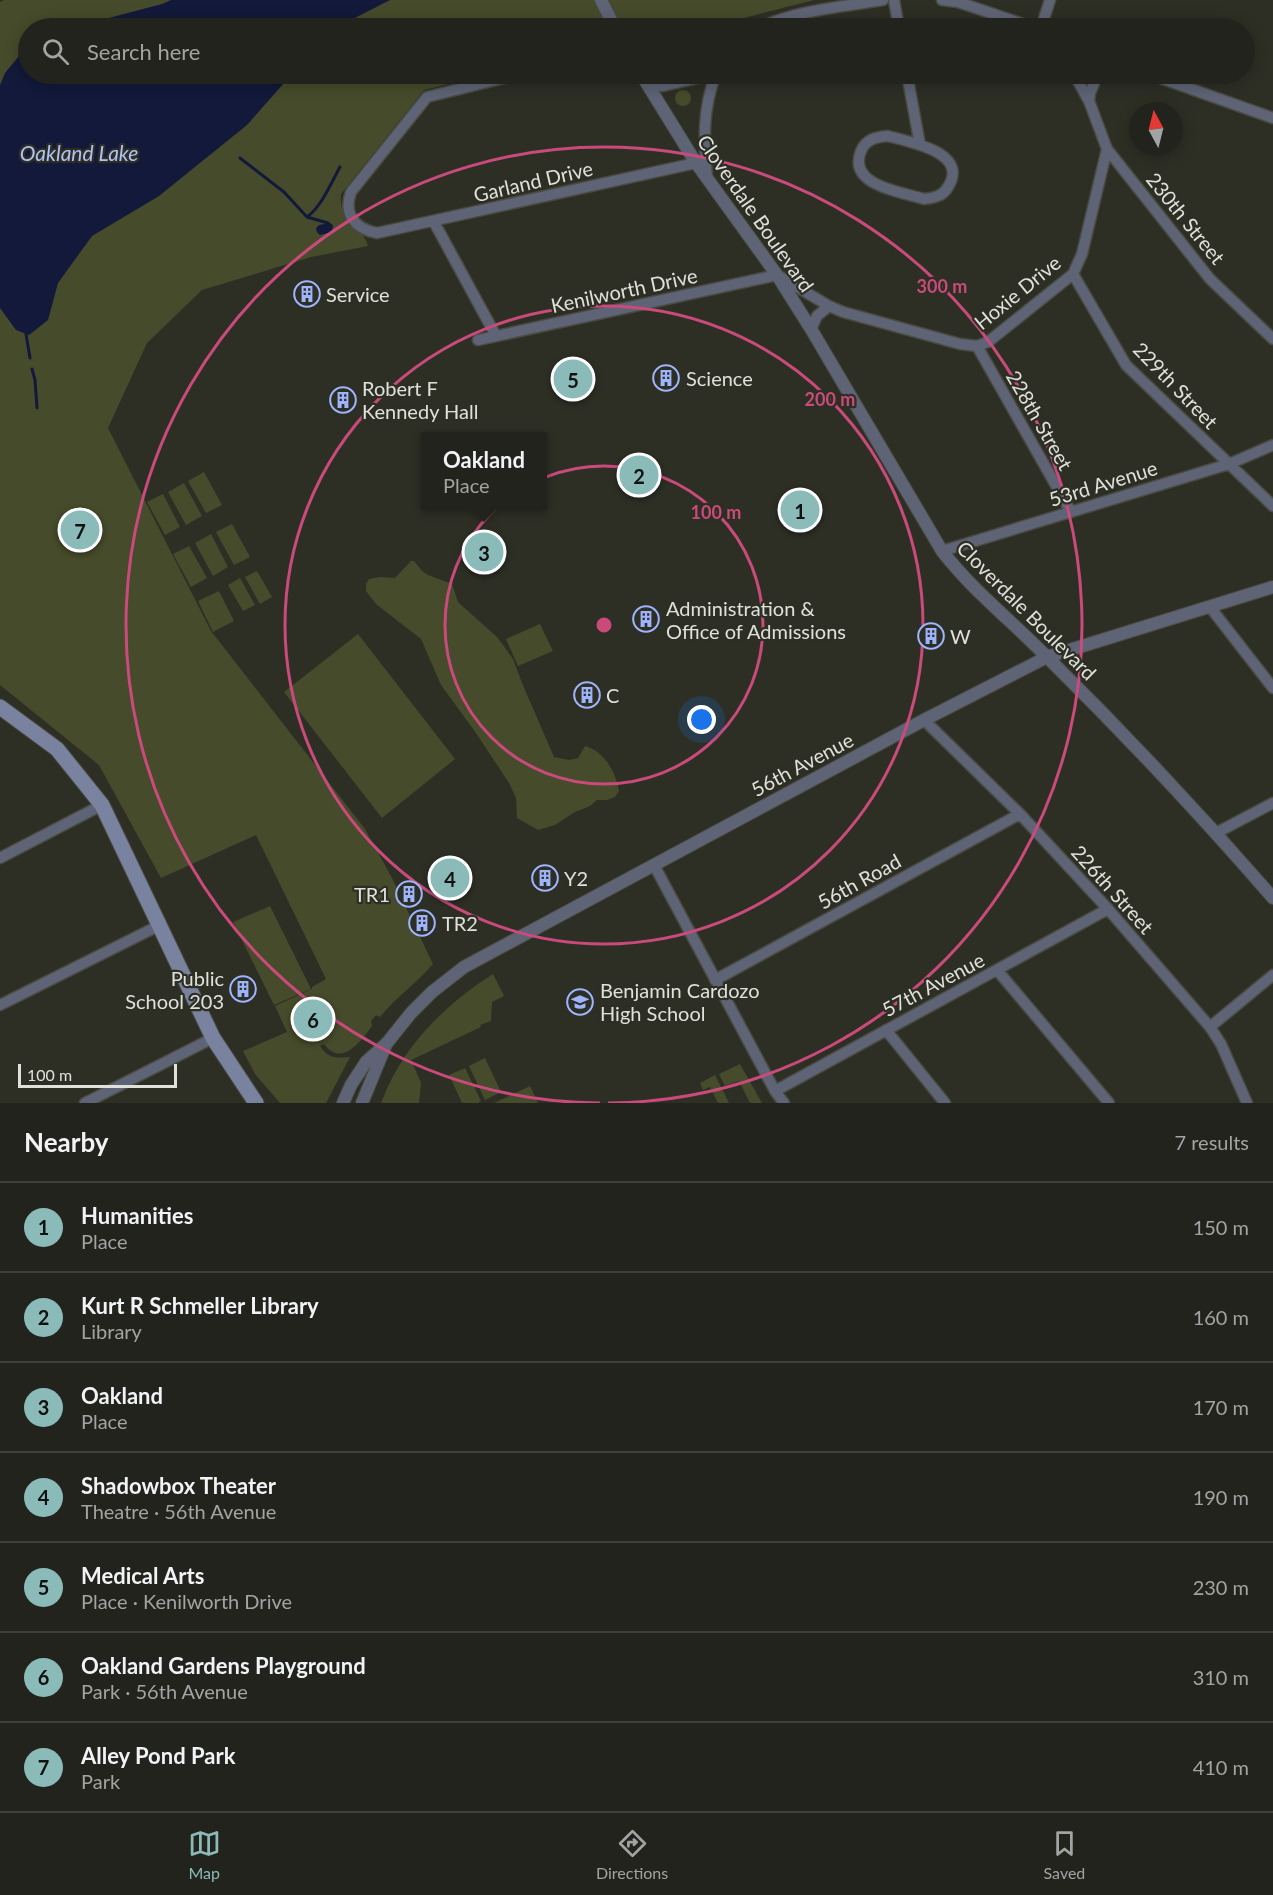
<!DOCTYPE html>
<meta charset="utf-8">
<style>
:root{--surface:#22231c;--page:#2e2f29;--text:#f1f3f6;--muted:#a2a4a3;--line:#3f403b;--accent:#8bbbb9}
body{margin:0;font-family:Lato,sans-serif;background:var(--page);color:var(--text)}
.compass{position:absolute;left:1129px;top:102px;width:54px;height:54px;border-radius:50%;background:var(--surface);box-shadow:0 3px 15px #0003;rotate:353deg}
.scale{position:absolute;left:18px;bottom:15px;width:159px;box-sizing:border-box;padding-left:6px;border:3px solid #dfe1da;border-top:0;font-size:16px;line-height:21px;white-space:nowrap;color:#dfe1da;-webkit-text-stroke:4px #2d2f25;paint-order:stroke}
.you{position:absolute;left:702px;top:720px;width:21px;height:21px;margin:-15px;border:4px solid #fff;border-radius:50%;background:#1a73e8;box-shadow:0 0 0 9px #1a73e833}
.badge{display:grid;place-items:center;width:39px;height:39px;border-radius:50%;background:var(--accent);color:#111;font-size:20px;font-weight:700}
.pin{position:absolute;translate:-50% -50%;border:3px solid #fff;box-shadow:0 2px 6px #0006}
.popup{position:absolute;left:421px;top:432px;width:126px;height:78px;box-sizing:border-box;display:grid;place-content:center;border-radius:0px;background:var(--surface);filter:drop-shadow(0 2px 4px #0005);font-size:20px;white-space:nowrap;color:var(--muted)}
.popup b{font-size:22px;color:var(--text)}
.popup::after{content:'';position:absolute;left:50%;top:100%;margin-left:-12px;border:12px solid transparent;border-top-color:var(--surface)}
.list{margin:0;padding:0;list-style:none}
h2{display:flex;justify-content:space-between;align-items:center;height:78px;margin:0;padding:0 24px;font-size:26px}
h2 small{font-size:20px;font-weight:400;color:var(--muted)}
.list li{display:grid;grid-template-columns:39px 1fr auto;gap:18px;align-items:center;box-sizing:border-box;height:90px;padding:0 24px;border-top:2px solid var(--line)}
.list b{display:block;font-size:22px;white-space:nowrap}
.list p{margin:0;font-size:20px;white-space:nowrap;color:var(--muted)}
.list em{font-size:20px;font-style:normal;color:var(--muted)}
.icon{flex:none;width:33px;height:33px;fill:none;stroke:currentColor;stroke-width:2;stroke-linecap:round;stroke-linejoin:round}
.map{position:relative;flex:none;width:1273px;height:1103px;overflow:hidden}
.search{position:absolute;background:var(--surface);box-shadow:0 3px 15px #0003;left:18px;right:18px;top:18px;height:66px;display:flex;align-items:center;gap:15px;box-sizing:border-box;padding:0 21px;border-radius:33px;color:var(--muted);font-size:22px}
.sheet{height:708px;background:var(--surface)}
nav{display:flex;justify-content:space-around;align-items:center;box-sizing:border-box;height:84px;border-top:2px solid var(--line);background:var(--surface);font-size:16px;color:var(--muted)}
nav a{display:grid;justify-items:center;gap:3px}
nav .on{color:var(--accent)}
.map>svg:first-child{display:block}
</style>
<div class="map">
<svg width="1273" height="1103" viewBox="0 0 1273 1103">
<rect width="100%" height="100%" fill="#2d2f25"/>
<path fill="#464b2b" d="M4 0H814L744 18 732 28H28V74H488L424 90 341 194C338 222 363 226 368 246L311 257 202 290 147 343 108 428 211 631 365 829 392 878 433 964C417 983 396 997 380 1017L376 1015 371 1021 372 1026C361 1041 342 1068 324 1044L320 1046C328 1059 337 1058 350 1057L326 1103H280L255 1074 243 1051 287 1032 275 1006 312 989V987L326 979 256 835 161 878 99 765 0 685V2Z
M675 98a8 8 0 1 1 16 0a8 8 0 1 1-16 0Z
M204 472 222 505 206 513 188 481Z
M184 483 202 516 186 525 168 492Z
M163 494 180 527 165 535 147 502Z
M232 524 250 557 234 565 216 532Z
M211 534 228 567 213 576 195 543Z
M189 546 207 578 191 587 173 554Z
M411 561H414L422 571 428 575 452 584 458 602 498 638 513 659 522 683 554 757 569 760 578 758 585 746C604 751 616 772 619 791L615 797 607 800H597L590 806 575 812 555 825 538 830 517 818 516 798 509 783 476 733 441 685 421 639 376 604 366 591V584L369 579 380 577 395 578Z
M257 571 272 597 260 604 245 577Z
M240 578 255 605 243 611 228 585Z
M219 591 234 621 213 632 198 601Z
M540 624 553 651 518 666 506 639Z
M358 634 455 759 382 818 284 692Z
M270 906 311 989 274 1005 233 922Z
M493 974 504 996 492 1002 491 1021 480 1025 481 1027 411 1060 421 1083 419 1103H381C402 1047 443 1006 493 974Z
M485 1058 501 1092 485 1100 469 1066Z
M740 1064 762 1103H750L739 1081 725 1086 719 1074Z
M465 1068 481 1101 478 1103H462L449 1075Z
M715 1075 729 1103H718L710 1087 703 1090 700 1083Z
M530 1086 538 1103H494Z"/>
<path fill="#12193a" d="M171 0H390L347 22 340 28H71L162 4Z
M28 45V74H292L247 125 159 196 92 236 58 283 48 320 29 335 16 330 0 308V85L5 73Z
M330 223 333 225 332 232 320 235 317 232 316 228 319 225Z"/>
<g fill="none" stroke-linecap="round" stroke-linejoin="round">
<path stroke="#12193a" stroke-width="3" d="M240 158 284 192 307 217C322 206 331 183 340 167
M307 217 328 223
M26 334 30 358
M32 369 35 380 37 408"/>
<g stroke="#494b42" stroke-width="13">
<path id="minor" d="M894 0 899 28
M942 0 958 2 1035 28
M759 28C797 10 842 7 883 0
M1041 28 1050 0
M520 74 427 97 351 192C343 214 355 229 377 233L696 163
M907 74 920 145
M1074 74 1089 101 1107 149 1210 279 1273 339
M1149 74 1273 118
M649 85 663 86 702 77 707 74
M1089 101 1090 93 1098 74
M888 136C909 142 970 152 948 187 943 196 934 198 924 199 902 192 847 186 861 151 866 139 876 137 888 136Z
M707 178C704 140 702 110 716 74
M434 222 496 336
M1073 274 1126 365 1273 506
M811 329 817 316 829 306
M478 340 777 275 829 306 843 312 960 344 977 346 988 342 1073 274 1082 254 1107 149
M977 346 1071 512
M942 551 1229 464 1273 445
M1210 607 1273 688
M924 720 1020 814 1108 909 1210 1027 1221 1044 1247 1103
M1216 833 1273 803
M0 858 102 805
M654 865 775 1091 784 1103
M997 970 1109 1103
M715 980 1020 814
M0 1005 160 925
M1210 1027 1273 975
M886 1030 945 1103
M775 1091 1108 909
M85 1103 213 1038"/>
</g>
<g stroke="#494b42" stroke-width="14">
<path id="tertiary" d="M601 0 615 28
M641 74 696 163 777 275 811 329 942 551C973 591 1013 622 1048 658 1126 735 1201 815 1273 898
M343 1103 351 1085 366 1062 387 1043 411 1013 432 992 464 967 924 720 1047 657 1273 587
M362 1103 385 1047"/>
</g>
<g stroke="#494b42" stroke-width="17">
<path id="secondary" d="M0 707 57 749 102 805 213 1038 256 1103"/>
</g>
<use href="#minor" stroke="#5e6475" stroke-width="10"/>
<use href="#tertiary" stroke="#5e6475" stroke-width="12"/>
<use href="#secondary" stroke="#79829e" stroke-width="15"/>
</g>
<g fill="none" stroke="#c94a7b" stroke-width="3">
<circle cx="604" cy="625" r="159"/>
<circle cx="604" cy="625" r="319"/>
<path d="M600 1103A478 478 0 1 1 608 1103"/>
</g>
<defs>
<g id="building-ring" transform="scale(1.35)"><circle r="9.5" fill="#2d2f25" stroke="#9eb4fd" stroke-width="1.5"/><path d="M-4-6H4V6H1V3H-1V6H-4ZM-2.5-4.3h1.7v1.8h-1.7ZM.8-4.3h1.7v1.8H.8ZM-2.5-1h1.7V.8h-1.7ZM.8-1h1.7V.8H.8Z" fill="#9eb4fd"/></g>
<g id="school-ring" transform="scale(1.35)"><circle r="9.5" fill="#2d2f25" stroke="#9eb4fd" stroke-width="1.5"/><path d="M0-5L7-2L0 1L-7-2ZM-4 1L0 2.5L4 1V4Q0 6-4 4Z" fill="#9eb4fd"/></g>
</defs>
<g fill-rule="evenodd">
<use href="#building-ring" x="307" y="294"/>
<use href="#building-ring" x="666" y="378"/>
<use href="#building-ring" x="343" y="400"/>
<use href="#building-ring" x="646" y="619"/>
<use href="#building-ring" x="931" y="636"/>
<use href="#building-ring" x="587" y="695"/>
<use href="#building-ring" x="545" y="878"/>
<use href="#building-ring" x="409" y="894"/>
<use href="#building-ring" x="422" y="923"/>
<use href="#building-ring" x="243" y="989"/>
<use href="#school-ring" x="580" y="1002"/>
</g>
<g text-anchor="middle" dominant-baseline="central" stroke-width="4.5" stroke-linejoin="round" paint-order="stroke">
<g font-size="20" fill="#dfe1da" stroke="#2d2f25">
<text transform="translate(533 181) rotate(-13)">Garland Drive</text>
<text transform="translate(756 213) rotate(55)">Cloverdale Boulevard</text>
<text transform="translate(1186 218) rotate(51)">230th Street</text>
<text transform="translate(624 290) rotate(-12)">Kenilworth Drive</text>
<text transform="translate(1017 292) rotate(-39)">Hoxie Drive</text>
<text transform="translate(1176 385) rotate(46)">229th Street</text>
<text transform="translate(1040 420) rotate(60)">228th Street</text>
<text transform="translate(1103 483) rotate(-17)">53rd Avenue</text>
<text transform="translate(1027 610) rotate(45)">Cloverdale Boulevard</text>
<text transform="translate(802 764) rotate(-28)">56th Avenue</text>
<text transform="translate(859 881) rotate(-29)">56th Road</text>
<text transform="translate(1113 889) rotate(48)">226th Street</text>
<text transform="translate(933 984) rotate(-28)">57th Avenue</text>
</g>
<g font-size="20" fill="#dfe1da" stroke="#2d2f25" text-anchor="start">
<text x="326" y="294">Service</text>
<text x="686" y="378">Science</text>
<text x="362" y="388">Robert F<tspan x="362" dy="23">Kennedy Hall</tspan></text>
<text x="666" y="608">Administration &amp;<tspan x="666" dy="23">Office of Admissions</tspan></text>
<text x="950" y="636">W</text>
<text x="606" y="695">C</text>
<text x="564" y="878">Y2</text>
<text x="390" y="894" text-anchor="end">TR1</text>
<text x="442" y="923">TR2</text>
<text x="224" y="978" text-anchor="end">Public<tspan x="224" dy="23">School 203</tspan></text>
<text x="600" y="990">Benjamin Cardozo<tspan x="600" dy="23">High School</tspan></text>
</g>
<g font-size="21" font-style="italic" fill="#b1c1f5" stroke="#2d2f25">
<text x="79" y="152">Oakland Lake</text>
</g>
</g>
<circle cx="604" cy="625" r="9" fill="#c94a7b" stroke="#2d2f25" stroke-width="3"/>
<g font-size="18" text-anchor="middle" font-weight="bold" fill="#c94a7b" stroke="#2d2f25" stroke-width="4.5" stroke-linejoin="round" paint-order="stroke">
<text x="942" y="293">300 m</text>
<text x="830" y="406">200 m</text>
<text x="716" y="519">100 m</text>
</g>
</svg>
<svg class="compass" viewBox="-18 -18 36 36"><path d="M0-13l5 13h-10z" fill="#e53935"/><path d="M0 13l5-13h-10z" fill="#a2a4a3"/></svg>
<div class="scale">100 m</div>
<div class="you"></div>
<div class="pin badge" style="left:800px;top:510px">1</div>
<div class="pin badge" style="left:639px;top:475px">2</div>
<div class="pin badge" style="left:484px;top:552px">3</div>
<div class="popup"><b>Oakland</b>Place</div>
<div class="pin badge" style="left:450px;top:878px">4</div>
<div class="pin badge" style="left:573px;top:379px">5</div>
<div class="pin badge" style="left:313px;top:1019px">6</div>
<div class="pin badge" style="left:80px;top:530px">7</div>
<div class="search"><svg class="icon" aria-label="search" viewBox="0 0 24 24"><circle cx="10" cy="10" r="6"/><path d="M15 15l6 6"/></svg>Search here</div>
</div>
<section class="sheet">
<h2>Nearby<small>7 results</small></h2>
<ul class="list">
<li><span class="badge">1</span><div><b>Humanities</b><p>Place</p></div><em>150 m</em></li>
<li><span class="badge">2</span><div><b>Kurt R Schmeller Library</b><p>Library</p></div><em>160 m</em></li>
<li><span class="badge">3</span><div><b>Oakland</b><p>Place</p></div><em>170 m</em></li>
<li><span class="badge">4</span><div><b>Shadowbox Theater</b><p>Theatre · 56th Avenue</p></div><em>190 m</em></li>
<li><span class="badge">5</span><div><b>Medical Arts</b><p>Place · Kenilworth Drive</p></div><em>230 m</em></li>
<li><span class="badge">6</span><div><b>Oakland Gardens Playground</b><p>Park · 56th Avenue</p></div><em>310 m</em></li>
<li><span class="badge">7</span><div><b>Alley Pond Park</b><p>Park</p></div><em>410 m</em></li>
</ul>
</section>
<nav>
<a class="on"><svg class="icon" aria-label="map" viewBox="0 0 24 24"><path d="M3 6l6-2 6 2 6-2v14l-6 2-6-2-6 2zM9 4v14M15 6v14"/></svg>Map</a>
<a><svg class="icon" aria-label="directions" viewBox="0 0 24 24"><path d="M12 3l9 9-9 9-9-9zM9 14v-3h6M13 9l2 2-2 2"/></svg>Directions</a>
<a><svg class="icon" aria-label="saved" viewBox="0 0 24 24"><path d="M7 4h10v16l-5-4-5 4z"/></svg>Saved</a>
</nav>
